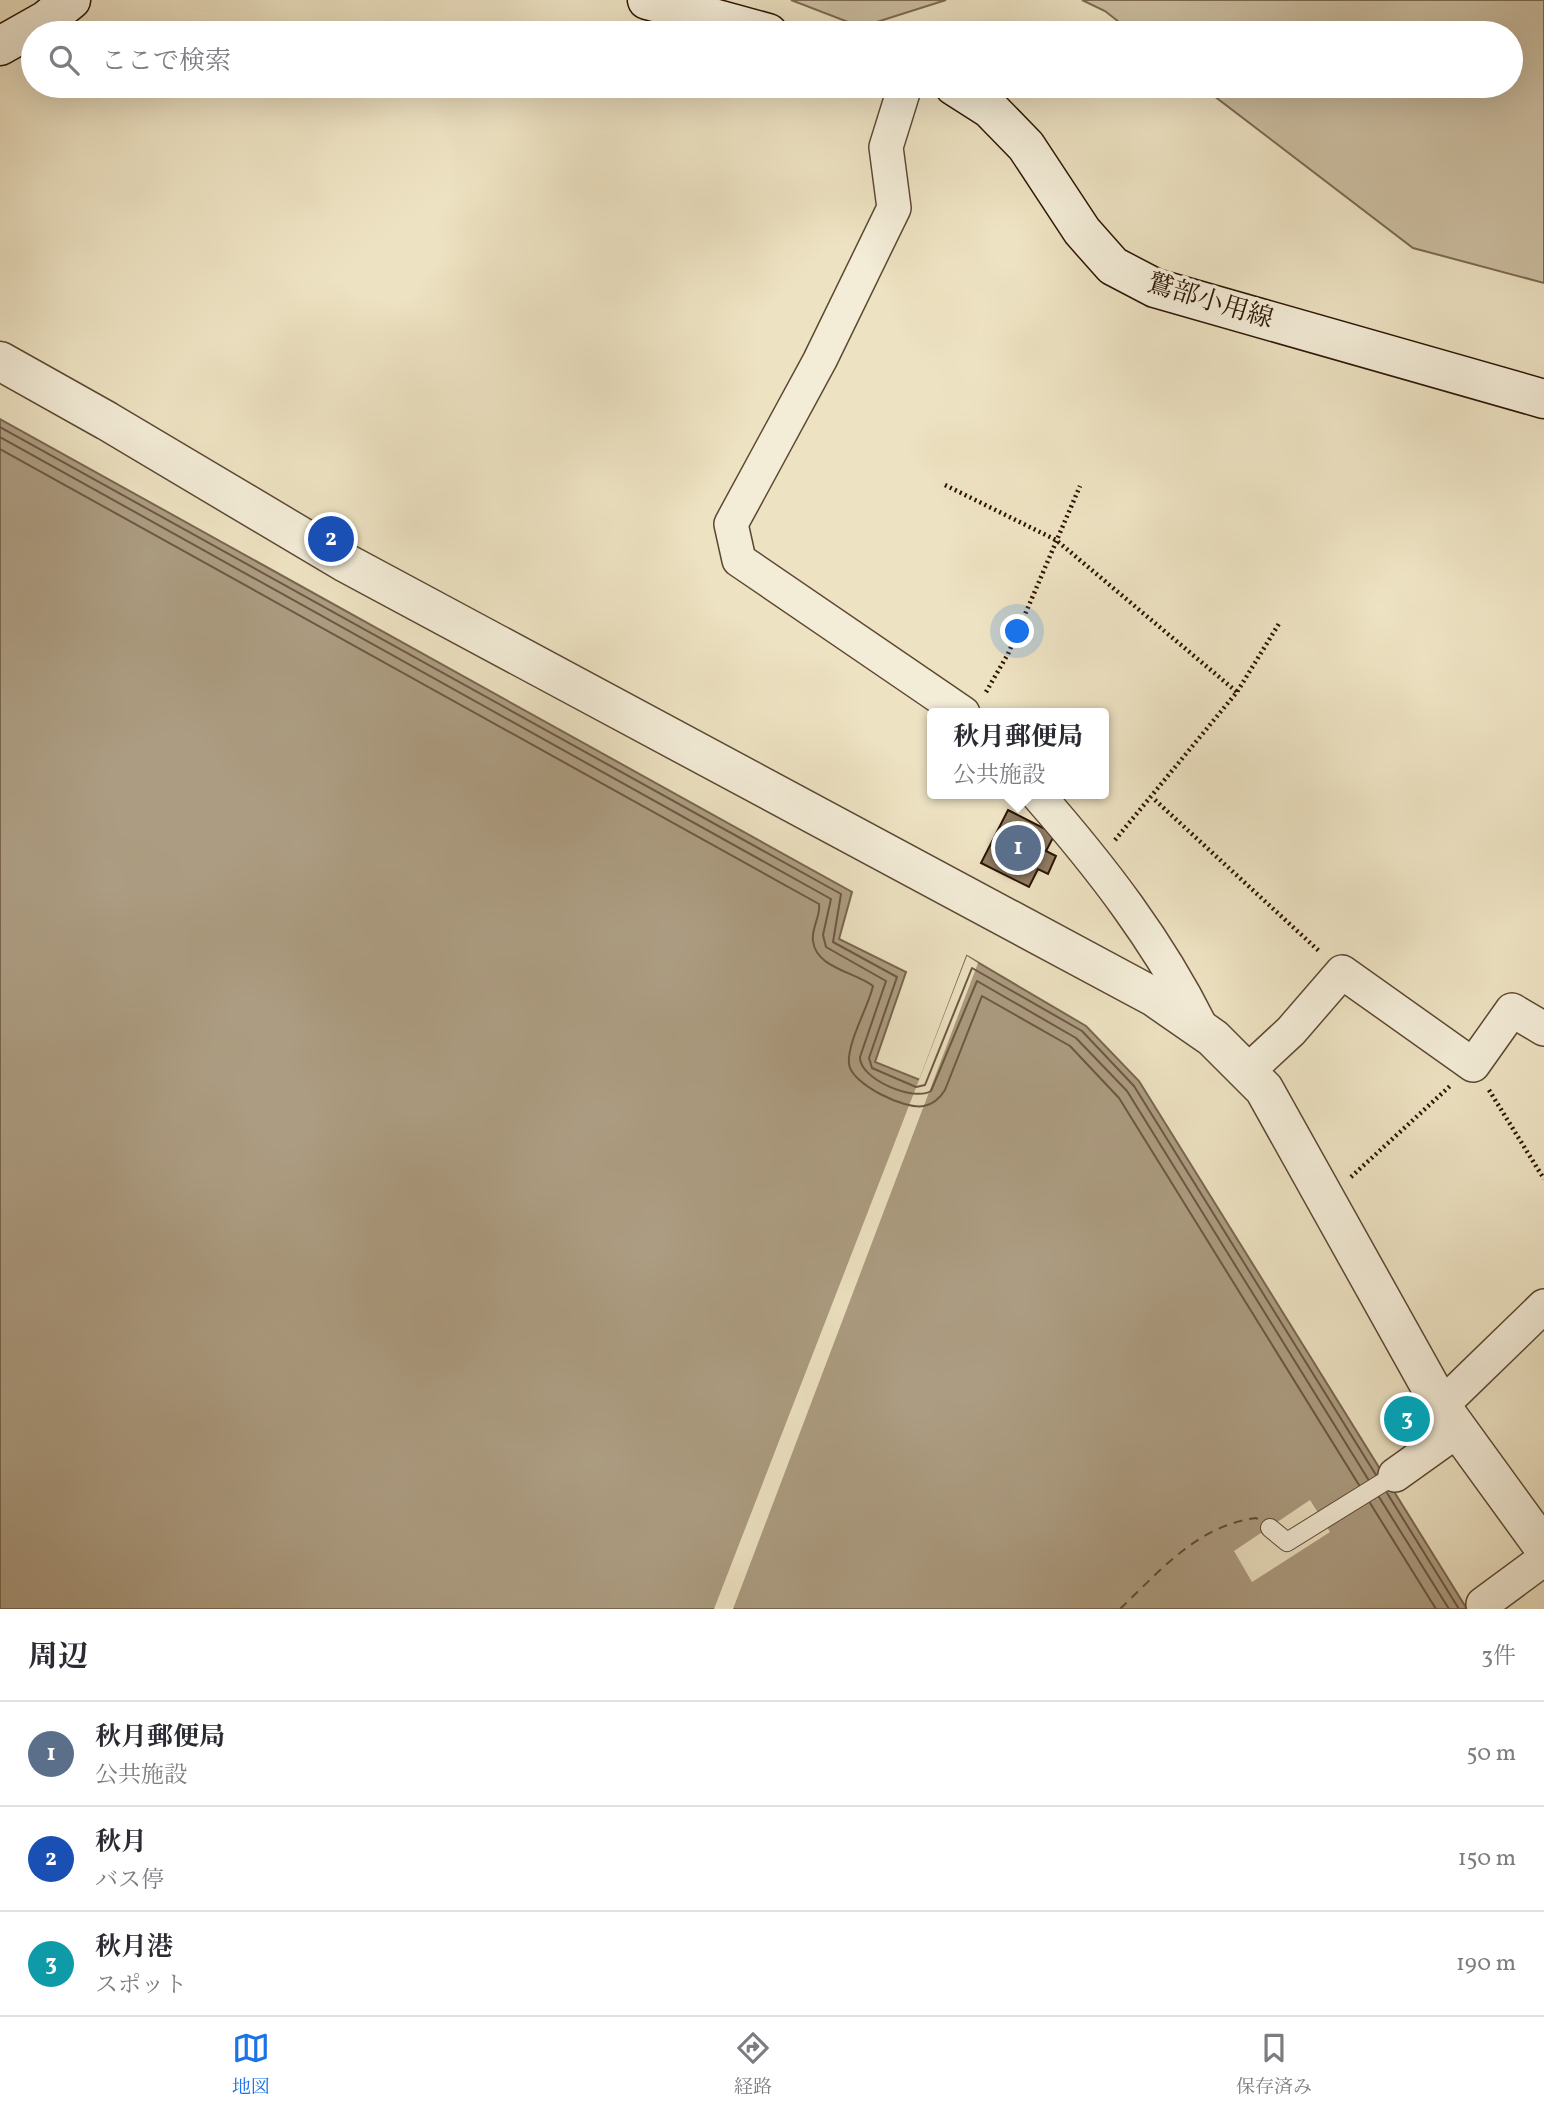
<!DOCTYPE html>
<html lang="ja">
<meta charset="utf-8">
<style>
:root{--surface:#fff;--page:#f2f2f3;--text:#2b2b33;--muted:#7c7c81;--line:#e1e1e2;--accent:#1a73e8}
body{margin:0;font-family:Vollkorn,"Noto Serif JP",serif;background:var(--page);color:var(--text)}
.you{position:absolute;left:1018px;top:632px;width:24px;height:24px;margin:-18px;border:5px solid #fff;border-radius:50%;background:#1a73e8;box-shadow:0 0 0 10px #1a73e833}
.badge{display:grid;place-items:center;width:46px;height:46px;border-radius:50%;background:var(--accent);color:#fff;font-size:23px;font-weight:700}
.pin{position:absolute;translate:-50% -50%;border:4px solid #fff;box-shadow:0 2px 7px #0006}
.popup{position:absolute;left:927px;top:708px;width:182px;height:91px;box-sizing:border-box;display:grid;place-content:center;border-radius:7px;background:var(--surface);filter:drop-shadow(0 2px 5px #0005);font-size:23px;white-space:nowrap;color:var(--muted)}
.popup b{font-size:26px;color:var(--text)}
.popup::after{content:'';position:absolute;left:50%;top:100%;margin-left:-14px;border:14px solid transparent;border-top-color:var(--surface)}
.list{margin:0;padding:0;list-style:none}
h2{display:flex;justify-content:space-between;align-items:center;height:91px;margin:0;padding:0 28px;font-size:30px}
h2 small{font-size:23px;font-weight:400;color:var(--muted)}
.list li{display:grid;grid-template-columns:46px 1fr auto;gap:21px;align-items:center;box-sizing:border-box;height:105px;padding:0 28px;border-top:2px solid var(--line)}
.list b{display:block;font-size:26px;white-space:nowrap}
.list p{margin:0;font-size:23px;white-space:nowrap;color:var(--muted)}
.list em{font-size:23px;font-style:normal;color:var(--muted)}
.icon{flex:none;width:38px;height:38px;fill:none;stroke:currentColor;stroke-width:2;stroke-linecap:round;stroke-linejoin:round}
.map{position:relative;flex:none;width:1544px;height:1609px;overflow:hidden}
.search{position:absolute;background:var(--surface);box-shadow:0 7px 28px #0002;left:21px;right:21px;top:21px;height:77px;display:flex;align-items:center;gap:18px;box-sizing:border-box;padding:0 24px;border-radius:38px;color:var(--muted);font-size:26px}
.sheet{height:406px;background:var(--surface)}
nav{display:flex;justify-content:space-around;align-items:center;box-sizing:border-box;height:98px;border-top:2px solid var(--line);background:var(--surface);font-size:19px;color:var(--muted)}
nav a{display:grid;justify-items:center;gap:4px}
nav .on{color:var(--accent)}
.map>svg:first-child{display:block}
</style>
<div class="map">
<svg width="1544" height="1609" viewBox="0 0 1544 1609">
<rect width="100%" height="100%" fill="#ede2c2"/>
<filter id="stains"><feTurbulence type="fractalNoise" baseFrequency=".00286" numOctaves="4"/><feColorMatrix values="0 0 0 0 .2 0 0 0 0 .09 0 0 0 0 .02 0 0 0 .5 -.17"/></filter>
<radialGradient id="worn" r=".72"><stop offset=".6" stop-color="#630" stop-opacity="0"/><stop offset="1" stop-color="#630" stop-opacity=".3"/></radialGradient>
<path fill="#ccbfa2" stroke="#7c6a52" stroke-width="2" d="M791 0H946L861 27Z
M1082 0H1544V283L1413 248 1201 86H1511V33H1133L1105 11Z"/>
<path fill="#ac9c81" stroke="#79664f" stroke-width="2" d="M0 419 852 892 839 939 906 972 875 1062 920 1080 967 956 1086 1026 1139 1081 1467 1609H0Z"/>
<path fill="#ede2c2" d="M967 956 978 963 733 1609H714Z
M1310 1500 1330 1532 1252 1582 1234 1551Z"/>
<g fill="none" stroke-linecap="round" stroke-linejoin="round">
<path stroke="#6c5842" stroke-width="2" d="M0 427 841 894 833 942 897 977 869 1058 872 1068 916 1087 925 1085 972 968 1082 1031 1134 1086 1376 1475
M0 437 831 899 823 935 826 947 886 981 860 1057C859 1079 914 1102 931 1091L977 981 1076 1038 1127 1091 1368 1479
M0 449 819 904C821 916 811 928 813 941 816 968 855 972 873 986 868 1008 847 1042 849 1064 851 1084 905 1110 924 1106 934 1104 940 1098 945 1090L982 996 1070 1046 1119 1098 1359 1485
M1387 1493 1459 1609
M1379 1497 1449 1609
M1370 1503 1436 1609"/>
<path stroke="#604a35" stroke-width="2" stroke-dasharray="9 7" stroke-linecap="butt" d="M1120 1609C1161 1570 1197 1526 1256 1518L1263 1523"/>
</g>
<path fill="#917f66" stroke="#2d1403" stroke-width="2" d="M1008 810 1055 834 1046 851 1056 856 1048 874 1038 869 1029 887 981 863Z
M1412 1399 1428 1422 1401 1440 1386 1417Z"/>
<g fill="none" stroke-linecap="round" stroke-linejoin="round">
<g stroke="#5d4833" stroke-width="20">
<path id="service" d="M1270 1528 1287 1542 1395 1475"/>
</g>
<g stroke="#5d4833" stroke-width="36">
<path id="minor" d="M905 86 886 147 894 208 820 360 731 524 739 560 963 713
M1037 794C1101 867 1160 943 1203 1031
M1248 1071 1291 1031 1342 972 1473 1065 1512 1010 1544 1029
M1441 1406 1544 1306
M1395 1475 1458 1430
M1483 1604 1544 1559"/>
</g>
<g stroke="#5d4833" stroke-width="41">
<path id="tertiary" d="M0 361 107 421 344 562 1154 997 1213 1038 1264 1089 1441 1406 1539 1541"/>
</g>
<g stroke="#2d1403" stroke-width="41">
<path id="secondary" d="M647 0 768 33
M0 46 46 20 71 0
M954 86 990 109 1026 146 1082 231 1113 266 1155 288 1544 399"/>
</g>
<path stroke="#2d1403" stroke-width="4.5" stroke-dasharray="2 3.5" stroke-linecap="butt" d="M945 485 1056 540 1237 692
M986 692 1008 654 1080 486
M1155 800 1319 951
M1115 840 1237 692 1280 622
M1489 1090 1544 1179
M1351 1177 1450 1086"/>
<use href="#service" stroke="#f3ecd7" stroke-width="18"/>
<use href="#minor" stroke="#f3ecd7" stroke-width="33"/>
<use href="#tertiary" stroke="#f3ecd7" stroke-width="38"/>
<use href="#secondary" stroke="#f3ecd7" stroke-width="38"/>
</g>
<g text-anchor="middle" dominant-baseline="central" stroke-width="7" stroke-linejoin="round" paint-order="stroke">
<g font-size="26" fill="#2d1403" stroke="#f3ecd7">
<text transform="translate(1210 302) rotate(17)">鷲部小用線</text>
</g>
</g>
<rect width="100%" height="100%" filter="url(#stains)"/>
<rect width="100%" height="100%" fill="url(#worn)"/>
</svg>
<div class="you"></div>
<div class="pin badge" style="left:1018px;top:848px;background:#5c6f8a">1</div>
<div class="popup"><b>秋月郵便局</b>公共施設</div>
<div class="pin badge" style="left:331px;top:539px;background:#1a4fb4">2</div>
<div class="pin badge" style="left:1407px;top:1419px;background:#0f9aa8">3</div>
<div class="search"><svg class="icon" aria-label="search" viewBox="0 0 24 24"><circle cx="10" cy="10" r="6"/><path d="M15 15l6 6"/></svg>ここで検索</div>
</div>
<section class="sheet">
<h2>周辺<small>3件</small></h2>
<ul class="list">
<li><span class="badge" style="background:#5c6f8a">1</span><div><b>秋月郵便局</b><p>公共施設</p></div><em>50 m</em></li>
<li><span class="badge" style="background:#1a4fb4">2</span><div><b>秋月</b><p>バス停</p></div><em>150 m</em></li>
<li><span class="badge" style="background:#0f9aa8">3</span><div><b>秋月港</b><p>スポット</p></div><em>190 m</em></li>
</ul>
</section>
<nav>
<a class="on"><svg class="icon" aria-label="map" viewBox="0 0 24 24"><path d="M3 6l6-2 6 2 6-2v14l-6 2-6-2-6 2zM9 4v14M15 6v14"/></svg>地図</a>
<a><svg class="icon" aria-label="directions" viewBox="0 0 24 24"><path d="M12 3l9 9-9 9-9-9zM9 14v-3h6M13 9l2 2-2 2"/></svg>経路</a>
<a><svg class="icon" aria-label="saved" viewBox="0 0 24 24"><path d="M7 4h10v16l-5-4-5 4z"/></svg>保存済み</a>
</nav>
